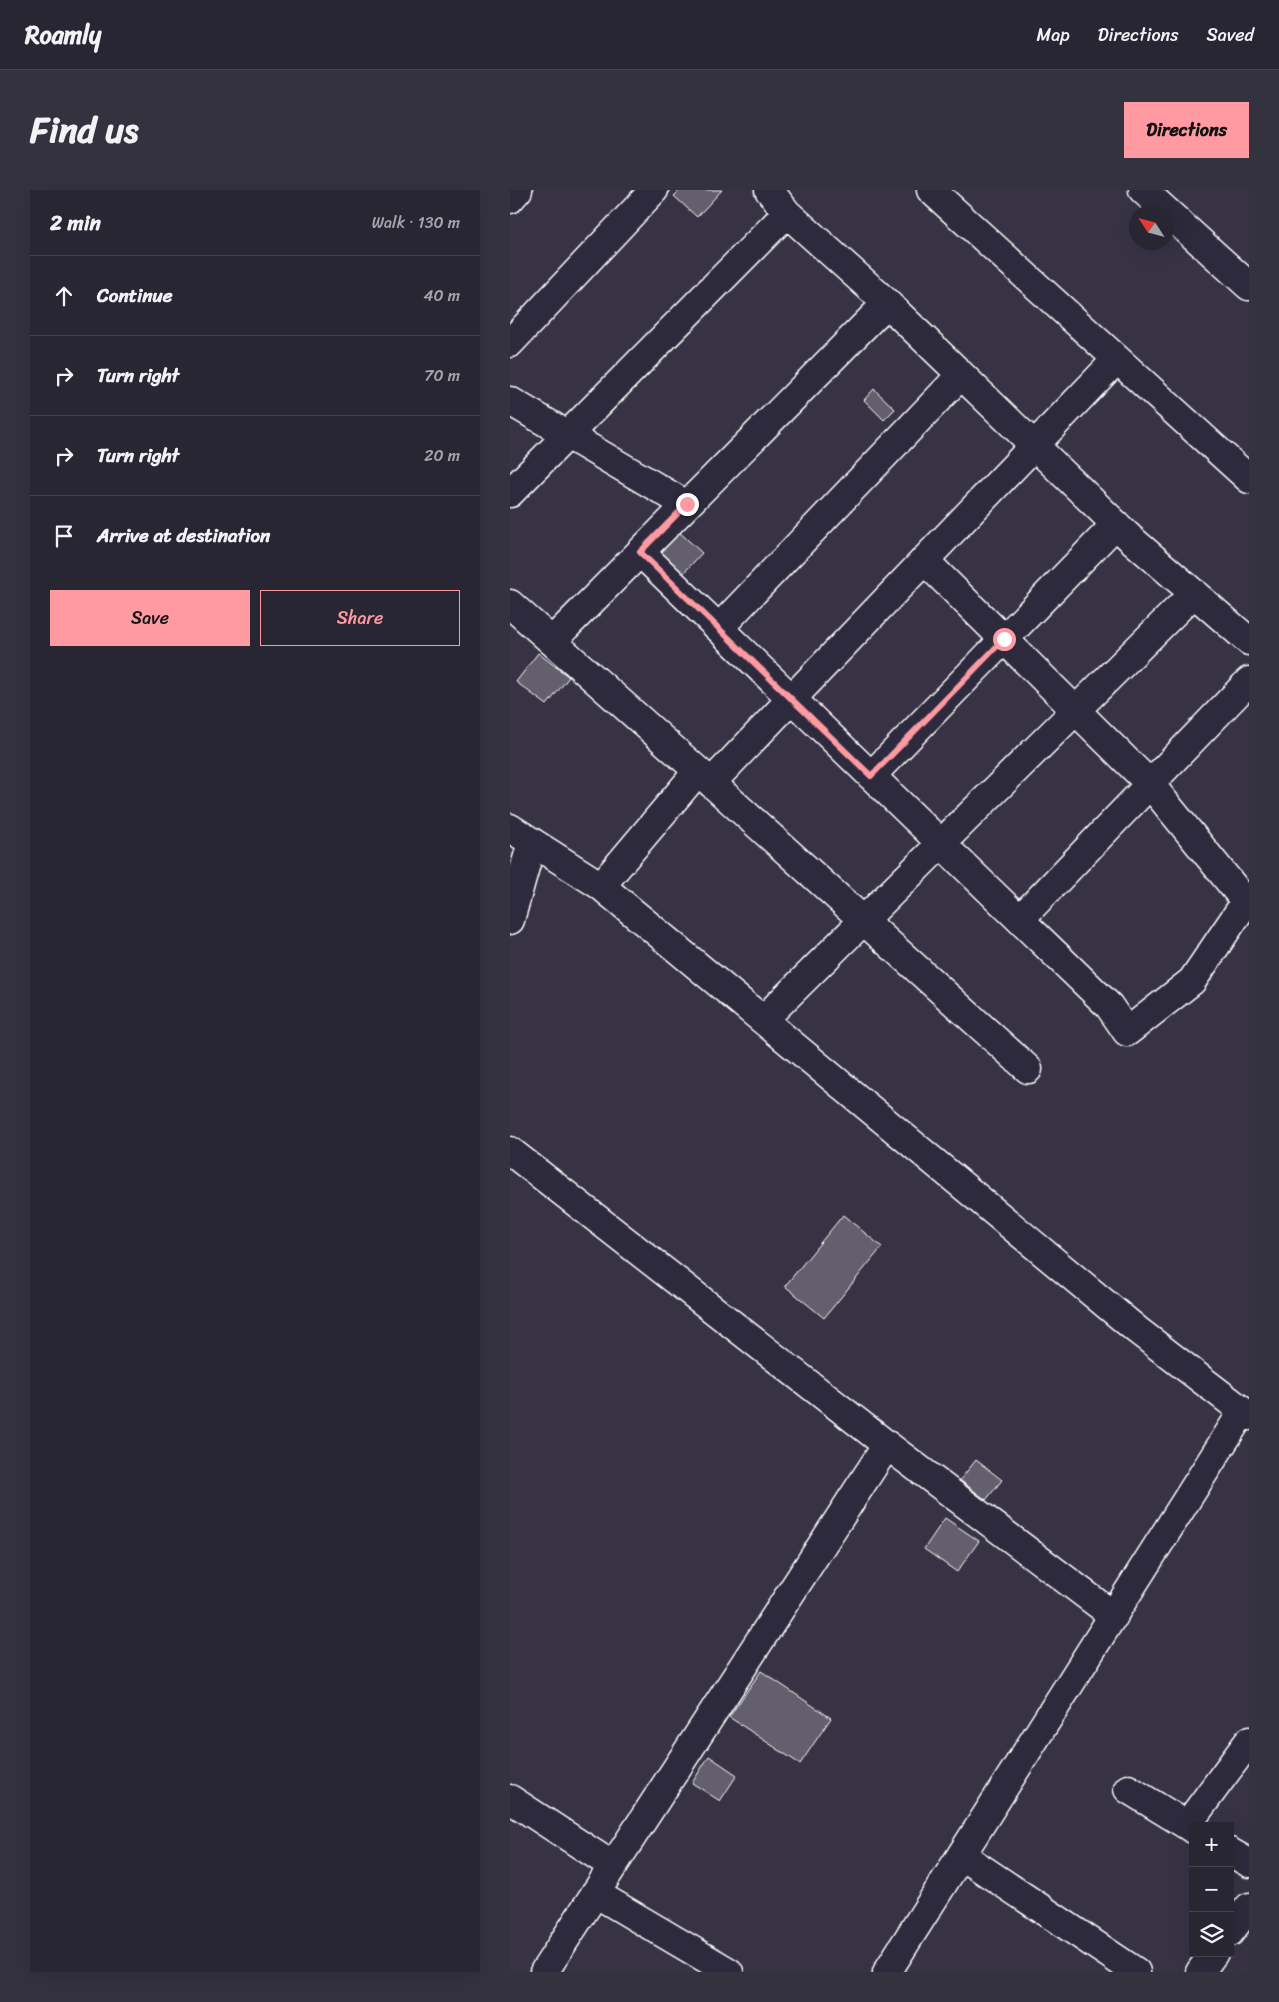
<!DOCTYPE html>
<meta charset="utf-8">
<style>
:root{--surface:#292634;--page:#353240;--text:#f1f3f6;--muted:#a5a5ac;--line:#45434f;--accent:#ff9aa2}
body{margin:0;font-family:Sriracha,sans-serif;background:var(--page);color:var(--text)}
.controls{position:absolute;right:15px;bottom:15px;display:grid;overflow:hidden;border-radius:0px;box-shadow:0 5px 20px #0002}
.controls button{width:45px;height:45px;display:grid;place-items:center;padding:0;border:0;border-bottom:1px solid var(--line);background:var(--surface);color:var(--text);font:25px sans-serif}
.compass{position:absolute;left:619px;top:15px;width:45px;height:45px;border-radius:50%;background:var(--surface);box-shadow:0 5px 20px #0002;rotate:306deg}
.stop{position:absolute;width:15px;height:15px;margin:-11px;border:4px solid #ff9aa2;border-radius:50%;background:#fff}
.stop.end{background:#ff9aa2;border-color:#fff;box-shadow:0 1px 5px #0008}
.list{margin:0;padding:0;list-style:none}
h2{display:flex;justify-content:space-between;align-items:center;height:65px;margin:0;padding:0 20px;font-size:21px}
h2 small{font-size:16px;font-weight:400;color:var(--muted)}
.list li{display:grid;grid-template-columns:32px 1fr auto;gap:15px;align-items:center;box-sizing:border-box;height:80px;padding:0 20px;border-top:1px solid var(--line)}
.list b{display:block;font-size:19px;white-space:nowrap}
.list em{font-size:16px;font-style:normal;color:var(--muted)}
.actions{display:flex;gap:10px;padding:15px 20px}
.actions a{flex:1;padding:11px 0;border:1px solid var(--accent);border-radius:0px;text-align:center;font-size:18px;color:var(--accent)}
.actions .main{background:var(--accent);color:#111}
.icon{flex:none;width:28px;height:28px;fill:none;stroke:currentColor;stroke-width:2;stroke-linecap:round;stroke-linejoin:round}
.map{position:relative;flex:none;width:739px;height:1782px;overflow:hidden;border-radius:0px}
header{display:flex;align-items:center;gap:30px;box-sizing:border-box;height:70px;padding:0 25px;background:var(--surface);border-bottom:1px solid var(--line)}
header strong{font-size:24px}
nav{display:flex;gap:28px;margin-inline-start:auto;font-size:18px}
.intro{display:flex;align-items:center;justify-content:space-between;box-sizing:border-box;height:120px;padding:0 30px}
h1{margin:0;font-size:35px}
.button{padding:12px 22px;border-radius:0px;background:var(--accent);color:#111;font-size:18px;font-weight:700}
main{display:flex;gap:30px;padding:0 30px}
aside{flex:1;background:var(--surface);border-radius:0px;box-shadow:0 5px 20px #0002}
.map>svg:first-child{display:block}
</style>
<header>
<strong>Roamly</strong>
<nav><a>Map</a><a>Directions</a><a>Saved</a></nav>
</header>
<div class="intro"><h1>Find us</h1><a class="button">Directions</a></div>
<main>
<aside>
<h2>2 min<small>Walk · 130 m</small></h2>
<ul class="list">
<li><svg class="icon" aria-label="ahead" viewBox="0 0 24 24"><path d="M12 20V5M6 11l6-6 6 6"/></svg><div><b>Continue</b></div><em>40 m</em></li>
<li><svg class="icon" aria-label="right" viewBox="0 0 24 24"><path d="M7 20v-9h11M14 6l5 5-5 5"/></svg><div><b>Turn right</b></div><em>70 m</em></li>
<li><svg class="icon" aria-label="right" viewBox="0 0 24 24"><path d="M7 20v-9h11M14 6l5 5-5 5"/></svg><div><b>Turn right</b></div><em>20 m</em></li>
<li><svg class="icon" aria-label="arrive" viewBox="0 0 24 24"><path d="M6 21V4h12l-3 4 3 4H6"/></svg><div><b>Arrive at destination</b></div></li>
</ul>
<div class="actions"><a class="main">Save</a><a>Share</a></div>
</aside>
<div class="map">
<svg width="739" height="1782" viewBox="0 0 739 1782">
<rect width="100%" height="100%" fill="#373345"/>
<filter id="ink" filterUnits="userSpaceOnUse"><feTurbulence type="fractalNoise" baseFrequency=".02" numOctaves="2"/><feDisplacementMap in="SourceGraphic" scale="10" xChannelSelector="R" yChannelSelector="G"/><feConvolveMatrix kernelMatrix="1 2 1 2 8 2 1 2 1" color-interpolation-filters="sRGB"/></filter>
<g filter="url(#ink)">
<path fill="#635f6d" stroke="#fff" d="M170 0H212L187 27 164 6Z
M364 199 385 219 374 230 354 210Z
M167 340 192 363 170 387 144 363Z
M28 463 59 487 37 515 6 492Z
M333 1025 372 1057 314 1128 275 1096Z
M466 1270 492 1290 476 1310 450 1290Z
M435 1328 469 1351 447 1382 414 1359Z
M251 1481 321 1528 290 1574 219 1527Z
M199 1566 227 1585 210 1611 182 1593Z"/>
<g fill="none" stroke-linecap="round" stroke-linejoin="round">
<g stroke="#fff" stroke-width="31">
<path id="street" d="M259 0 277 23 377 113 620 348 739 451
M421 0 739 289
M633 0 739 96
M0 9 8 0
M0 153 144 0
M0 211 177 315
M0 303 277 23
M130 362 599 816 617 842 682 791 739 707
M414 370 640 594 736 712
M0 414 188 581 518 879
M209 438 450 186
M42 451 377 113
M361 586 606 334
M201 593 607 169
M0 638 91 696 627 1140 739 1226
M91 696 188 581
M510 729 739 491
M0 730 22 652
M253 830 684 403
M0 961 377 1255 34 1782
M377 1255 604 1426
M618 1599 683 1639
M0 1609 103 1676
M677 1635 739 1551
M720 1662 739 1673
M451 1665 626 1782
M85 1703 219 1782
M720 1742 739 1717
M377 1782 733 1221
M690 1782 704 1763"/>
</g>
<use href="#street" stroke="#2f2a3d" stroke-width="28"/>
</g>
</g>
<g fill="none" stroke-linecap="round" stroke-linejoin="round" filter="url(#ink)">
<path stroke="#ff9aa2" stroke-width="6" d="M177 314 130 362 361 586 494 449"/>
</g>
</svg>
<div class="controls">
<button>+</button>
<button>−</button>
<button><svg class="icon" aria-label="layers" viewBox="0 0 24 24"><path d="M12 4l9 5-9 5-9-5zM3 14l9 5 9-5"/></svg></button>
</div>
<svg class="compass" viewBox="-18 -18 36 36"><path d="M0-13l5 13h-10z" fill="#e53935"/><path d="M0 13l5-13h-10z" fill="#a5a5ac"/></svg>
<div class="stop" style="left:494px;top:449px"></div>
<div class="stop end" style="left:177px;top:314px"></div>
</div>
</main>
